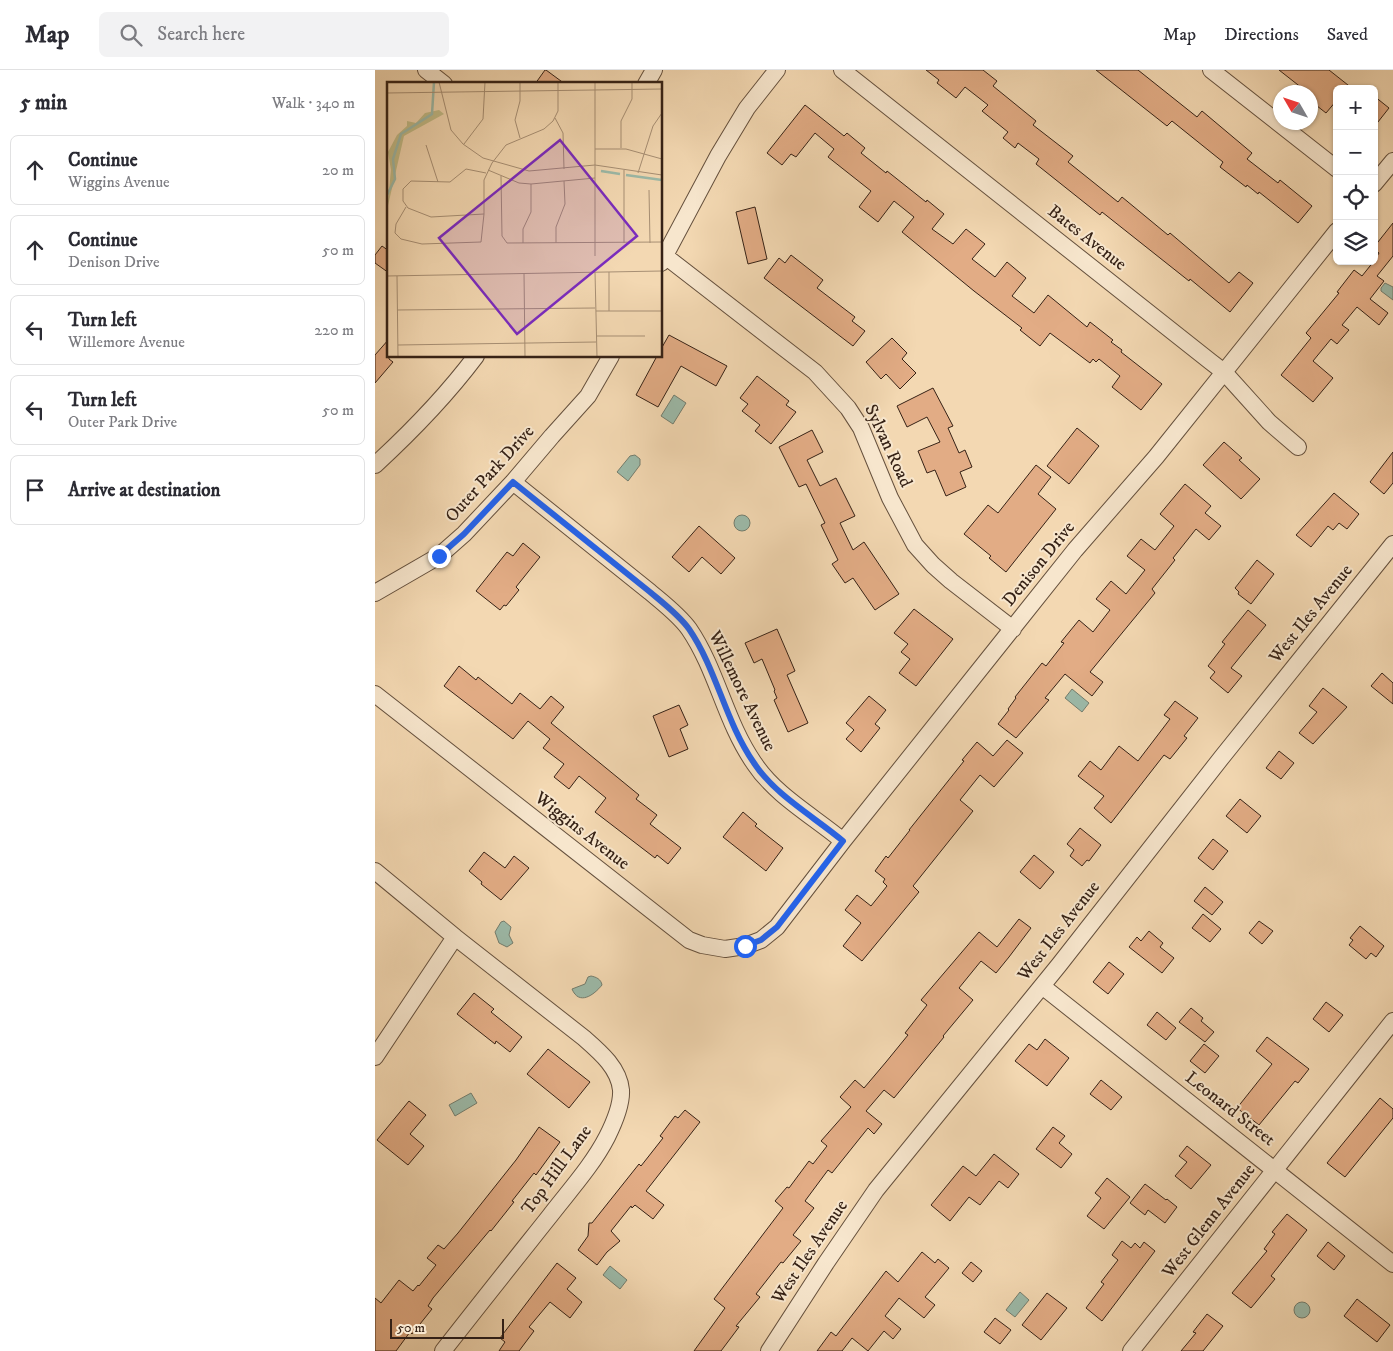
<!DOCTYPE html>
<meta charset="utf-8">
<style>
:root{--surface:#fff;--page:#f2f2f3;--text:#2b2b33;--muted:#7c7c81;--line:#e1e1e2}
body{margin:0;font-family:"IM FELL DW Pica",serif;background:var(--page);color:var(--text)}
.controls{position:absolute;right:15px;top:15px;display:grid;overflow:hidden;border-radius:8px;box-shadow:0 1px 4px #0004}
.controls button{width:45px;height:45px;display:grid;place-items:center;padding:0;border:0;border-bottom:1px solid var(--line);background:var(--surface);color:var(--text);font:25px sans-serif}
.compass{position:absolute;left:898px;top:15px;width:45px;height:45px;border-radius:50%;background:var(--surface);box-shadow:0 1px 4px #0004;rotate:309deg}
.scale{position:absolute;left:15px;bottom:12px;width:114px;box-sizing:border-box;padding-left:5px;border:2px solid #362216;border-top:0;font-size:14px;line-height:18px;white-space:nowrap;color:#362216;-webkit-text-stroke:4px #f7e6cd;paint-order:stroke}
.stop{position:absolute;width:15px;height:15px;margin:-11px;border:4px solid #2563eb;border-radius:50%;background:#fff}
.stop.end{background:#2563eb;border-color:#fff;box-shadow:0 1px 5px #0008}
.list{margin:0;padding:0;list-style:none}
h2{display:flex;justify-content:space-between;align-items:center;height:65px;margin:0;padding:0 20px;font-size:21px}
h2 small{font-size:16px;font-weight:400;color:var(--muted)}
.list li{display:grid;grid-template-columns:32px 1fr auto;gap:15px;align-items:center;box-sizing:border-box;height:70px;margin:0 10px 10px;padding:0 10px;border:1px solid var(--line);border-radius:8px}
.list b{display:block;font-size:19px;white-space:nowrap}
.list p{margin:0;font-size:16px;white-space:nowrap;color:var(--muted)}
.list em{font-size:16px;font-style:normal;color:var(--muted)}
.icon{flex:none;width:28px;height:28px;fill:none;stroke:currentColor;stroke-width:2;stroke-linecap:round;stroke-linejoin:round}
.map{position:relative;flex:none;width:1018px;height:1281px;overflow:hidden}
header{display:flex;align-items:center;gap:30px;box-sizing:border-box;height:70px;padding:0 25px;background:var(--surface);border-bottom:1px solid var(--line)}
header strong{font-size:24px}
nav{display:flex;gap:28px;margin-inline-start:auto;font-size:18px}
.search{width:350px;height:45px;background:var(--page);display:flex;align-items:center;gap:12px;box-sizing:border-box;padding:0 18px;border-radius:8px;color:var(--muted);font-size:19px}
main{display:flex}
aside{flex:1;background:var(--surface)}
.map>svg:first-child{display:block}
</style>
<header>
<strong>Map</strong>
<div class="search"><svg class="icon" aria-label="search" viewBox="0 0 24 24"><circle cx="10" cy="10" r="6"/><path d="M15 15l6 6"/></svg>Search here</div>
<nav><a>Map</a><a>Directions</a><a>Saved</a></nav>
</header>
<main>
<aside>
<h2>5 min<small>Walk · 340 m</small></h2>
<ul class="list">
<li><svg class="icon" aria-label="ahead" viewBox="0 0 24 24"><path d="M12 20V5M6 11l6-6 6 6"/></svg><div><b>Continue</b><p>Wiggins Avenue</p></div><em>20 m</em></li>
<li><svg class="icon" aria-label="ahead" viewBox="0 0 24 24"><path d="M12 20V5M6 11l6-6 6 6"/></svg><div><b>Continue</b><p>Denison Drive</p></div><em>50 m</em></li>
<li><svg class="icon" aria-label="left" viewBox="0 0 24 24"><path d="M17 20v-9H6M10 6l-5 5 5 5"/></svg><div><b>Turn left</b><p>Willemore Avenue</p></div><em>220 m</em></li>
<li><svg class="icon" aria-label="left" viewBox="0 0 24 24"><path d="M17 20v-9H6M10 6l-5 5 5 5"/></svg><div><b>Turn left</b><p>Outer Park Drive</p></div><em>50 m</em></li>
<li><svg class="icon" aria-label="arrive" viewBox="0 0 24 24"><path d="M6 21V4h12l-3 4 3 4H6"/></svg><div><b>Arrive at destination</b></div></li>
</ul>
</aside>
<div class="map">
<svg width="1018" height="1281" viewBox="0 0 1018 1281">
<rect width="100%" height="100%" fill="#f3d8b2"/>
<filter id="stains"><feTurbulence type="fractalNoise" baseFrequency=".004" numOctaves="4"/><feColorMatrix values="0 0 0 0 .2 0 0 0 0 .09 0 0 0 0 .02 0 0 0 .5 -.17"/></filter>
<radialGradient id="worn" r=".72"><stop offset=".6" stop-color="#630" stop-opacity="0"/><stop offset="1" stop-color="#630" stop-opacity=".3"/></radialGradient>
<path fill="#9cbaa9" stroke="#737d6e" d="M1010 213 1018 217V230L1006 221V218Z
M299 325 311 333 298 354 286 346Z
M260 385 265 389V395L253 411 242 402 255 386Z
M359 453a8 8 0 1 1 16 0a8 8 0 1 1-16 0Z
M697 619 714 633 707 642 690 628Z
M129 851 136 857 134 865 138 873 132 877 124 873 120 862 126 852Z
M216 906C221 907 226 909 227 915 219 925 204 936 197 919L210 914 213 907Z
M96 1023 102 1033 80 1046 74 1035Z
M235 1196 252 1210 245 1219 228 1205Z
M645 1222 654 1230 640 1247 631 1240Z
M919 1240a8 8 0 1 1 16 0a8 8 0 1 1-16 0Z"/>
<path fill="#e2ac85" stroke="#362216" d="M170 0H171L190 14H160Z
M551 0H608L622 11 618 16 661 51 658 55 698 86 693 92 743 132 747 127 793 165 795 163 854 213 864 202 878 213 855 242 815 209 814 211 727 142 725 145 661 94 664 89 643 73 640 78 628 68 633 62 607 41 613 35 590 17 581 28 562 13 564 10Z
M721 0H763L822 47 827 41 877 83 872 89 903 113 905 110 937 136 923 153 884 122 883 124 872 115 871 117 845 97 848 92 797 51 792 56Z
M904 0H954L978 19H962V30L951 43 937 32 940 28 936 25V22H932Z
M999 26 1014 38 999 57Z
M430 35 469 66 472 63 490 78 486 83 511 103 512 101 551 132 552 130 569 144 557 159 578 174 591 159 610 174 597 189 620 207 632 192 651 208 637 226 659 243 673 225 712 257 715 252 738 270 736 272 747 280 746 282 787 314 766 340 737 317 745 306 724 289 721 292 718 289 715 293 675 263 665 276 645 260 647 258 599 221 527 162 539 147 519 131 503 152 484 137 496 121 453 87 459 79 440 63 421 87 416 84 407 95 392 83Z
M380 137 392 189 373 194 361 142Z
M1018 153V186L1002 206 1009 211 995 229 1013 243 1004 255 982 237 967 255 974 260 962 274 956 269 938 291 958 308 938 332 906 305 936 268 931 263 964 223 962 222 979 200 987 206 999 191 1004 183 999 179V177Z
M7 176 14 181V203L0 193V185Z
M416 185 448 210 442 218 480 247 477 251 490 261 478 276 389 208 404 188 410 193Z
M294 265 352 296 341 316 306 296 283 337 261 325 282 286H286V279Z
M517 268 532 283 527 289 541 303 525 319 511 304 506 309 491 292Z
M14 269V289L18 292 0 313V285Z
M382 306 414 331 411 335 421 342 396 374 380 361 385 355 367 341 373 334 365 328Z
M558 318 578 356 573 358 584 383 590 380 597 397 585 402 591 417 571 426 560 400 552 403 543 381 565 372 552 347 532 357 522 336Z
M702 358 724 376 694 414 672 396Z
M437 360 448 382 432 390 445 416 461 408 480 446 465 453 478 480 489 472 524 524 500 540 478 508 470 513 457 494 463 490 446 455 450 453 431 414 424 417 404 377Z
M849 372 867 388 864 390 885 409 866 429 828 395Z
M1018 382V413L1009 424 995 412Z
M661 395 676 407 663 424 681 439 631 502 614 488 616 486 589 464 613 435 623 443Z
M810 414 836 436 830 443 846 456 834 470 821 459 798 488 800 490 777 519 780 523 715 602 728 612 717 626 690 604 670 628 674 630 641 668 623 654 634 640 633 639 641 628 640 627 667 593 671 596 689 573 686 572 704 550 718 562 735 540 721 529 736 511 751 524 770 500 752 486 766 469 780 480 799 456 785 444Z
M959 423 984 444 972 459 964 453 958 460 953 456 936 477 921 465Z
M324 456 360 488 346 504 327 487 314 502 297 487Z
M148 473 165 487 141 517 144 520 131 536 129 535 125 540 101 521 132 482 138 486Z
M882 490 899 504 876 534 863 524 864 522 860 518Z
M539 539 578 569 541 616 524 603 535 589 526 582 533 574 519 563Z
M873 540 891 555 856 598 867 606 853 623 835 608 840 602 833 596 850 574 847 572Z
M402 559 420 601 412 605 433 653 413 662 399 630 402 628 399 621 400 620 387 589 379 593 370 573Z
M84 596 101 610 103 607 137 634 145 623 165 639 176 626 189 637 176 653 264 725 261 729 282 745 275 754 306 778 293 794 282 785 280 788 220 742 231 728 204 706 194 719 179 707 189 694 168 678 175 669 153 651 138 669 69 616Z
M1007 603 1018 613V634L996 616Z
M948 618 972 637 938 674 924 663 942 642 934 636Z
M494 626 511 640 500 654 505 658 486 682 471 669 479 660 471 653Z
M800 631 823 648 809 666 812 668 795 689 789 685 736 753 719 738 729 726 703 706 715 691 726 700 744 676 763 691 795 649 789 645Z
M304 635 313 655 305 659 313 679 294 687 278 646Z
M632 670 648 683 619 717 605 705 585 730 598 741 538 816 544 822 487 891 468 876 486 853 470 840 482 825 496 836 512 816 508 812 510 809 500 801 511 786 513 788 535 760H534L589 691 587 690 602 672 618 686Z
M904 681 919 693 906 709 891 698Z
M865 729 886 746 872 763 851 746Z
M368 742 382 754 380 756 408 778 391 801 348 767Z
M705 758 726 775 714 791 712 790 707 796 695 786 699 780 692 774Z
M838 769 853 781 838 800 823 788Z
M109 782 130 798 139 786 154 798 126 830 106 814 107 812 94 801Z
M659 785 679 802 665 819 645 802Z
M830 817 848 832 837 845 819 831Z
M828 844 846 859 835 872 817 858Z
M644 849 656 858 634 887 621 903 606 891 584 918 598 930 568 966 569 967 519 1028 509 1020 491 1041 507 1054 499 1064 493 1058 457 1103 453 1100 430 1131 439 1138 418 1165 426 1171 408 1193 406 1192 381 1224 385 1227 361 1256 364 1257 346 1281H319L350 1238 339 1229 408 1138 400 1131 412 1117 414 1118 434 1091 438 1094 452 1076 446 1071 476 1037 465 1027 480 1010 489 1018 511 992 533 965 530 963 552 935 546 930 604 862 622 877Z
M884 851 898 861 887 874 874 863Z
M985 856 1009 876 1001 887 996 883 991 889 974 875 978 870 975 868Z
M774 861 788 873 785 877 799 888 787 903 754 877 762 867 766 871Z
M734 892 749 904 733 924 718 912Z
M99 923 119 939 116 942 147 967 135 982 121 971 120 974 82 944Z
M951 932 968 945 954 962 938 949Z
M816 938 828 948 826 951 839 962 830 972 804 952Z
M782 942 801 958 791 970 772 955Z
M892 967 934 999 923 1013 920 1011 884 1055 862 1038 897 994 881 981Z
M670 969 694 988 672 1016 640 991 654 974 662 980Z
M829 974 844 986 830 1003 815 991Z
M173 979 215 1012 194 1038 152 1004Z
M726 1010 747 1027 736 1040 715 1024Z
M1005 1028 1018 1039V1048L970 1107 952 1093Z
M34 1031 51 1045 35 1064 49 1076 33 1095 2 1070Z
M310 1040 325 1052 271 1121 289 1135 278 1149 260 1135 257 1138 256 1136 236 1161 245 1171 232 1182 222 1195 203 1180 213 1166 214 1153H217L264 1094 266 1096 288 1068 285 1066 300 1046 303 1048Z
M164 1057 185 1072 161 1105 159 1103 137 1131 139 1132 116 1161 115 1160 58 1228 53 1236 57 1239 37 1264 35 1262 21 1281H0V1228L6 1233 24 1210 38 1221 43 1215 44 1216 61 1195 52 1188 63 1175 69 1179 83 1163 141 1090Z
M678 1057 690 1066 684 1073 697 1084 686 1098 661 1079Z
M812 1076 836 1095 816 1119 800 1106 812 1092 804 1086Z
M619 1084 644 1104 633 1118 624 1111 605 1135 594 1127 575 1151 556 1135 588 1096 601 1106Z
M732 1108 755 1127 729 1159 712 1146 726 1128 720 1123Z
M770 1114 791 1130 792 1129 802 1137 790 1153 773 1140 770 1145 755 1133Z
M912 1144 932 1160 896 1206 900 1209 876 1238 857 1223 892 1181 889 1179 900 1164 897 1162Z
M747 1171 756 1178 760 1173 765 1178 769 1172 780 1181 727 1251 711 1238 729 1214 726 1212 743 1190 737 1185Z
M953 1172 970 1186 959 1200 942 1186Z
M547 1182 560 1193 563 1189 574 1198 550 1227 560 1235 549 1248 524 1228 510 1246 526 1259 518 1269 509 1261 493 1281 477 1268 467 1281H442L456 1262 461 1266 511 1201 523 1212Z
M596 1192 607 1201 598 1212 587 1203Z
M182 1193 201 1208 192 1219 207 1232 195 1248 175 1232 154 1257 159 1261 144 1281H124L130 1272 125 1268Z
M672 1223 692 1238 666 1270 647 1255Z
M982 1229 1015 1255 1002 1272 969 1246Z
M832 1244 848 1256 828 1281H806L821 1263 818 1262Z
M620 1248 636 1260 625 1274 609 1262Z"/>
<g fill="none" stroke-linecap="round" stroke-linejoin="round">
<g stroke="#65503d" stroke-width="18">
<path id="minor" d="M51 0 69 14
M467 0 836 292 849 302 894 352 923 377
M836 0 962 99
M271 14 279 0
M999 114 1018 91
M290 186 440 302 473 338 486 358 515 428 540 475 558 495 576 511 638 559
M286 193 343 86 372 38 402 0
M0 395C37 361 71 326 101 286
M138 412 275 522C288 533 304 545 314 559 342 600 350 651 379 693 400 725 438 746 468 771
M0 523 64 486 89 464 138 412 177 366 213 326 236 286
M0 624 314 870 327 875 350 879 370 876 386 870 402 857 468 771 700 480 781 387 962 161
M0 801 80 867 0 987
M667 916 1018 1194
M68 1281C103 1236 139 1191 174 1147 194 1121 217 1096 232 1067 239 1053 247 1035 246 1020 244 998 225 982 209 968L80 867
M394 1281 451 1193 501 1120 684 895 847 687 1018 474
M756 1281 1018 951"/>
</g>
<use href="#minor" stroke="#f7e6cd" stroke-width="16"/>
</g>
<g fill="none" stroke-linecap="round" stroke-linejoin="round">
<path stroke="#2563eb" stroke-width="6" d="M64 486 89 464 138 412 275 522C288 533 304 545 314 559 342 600 350 651 379 693 400 725 438 746 468 771L402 857 386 870 370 876"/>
</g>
<g text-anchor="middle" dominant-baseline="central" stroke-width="4" stroke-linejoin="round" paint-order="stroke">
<g font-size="18" fill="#362216" stroke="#f7e6cd">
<text transform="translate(712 168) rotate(38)">Bates Avenue</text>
<text transform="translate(513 376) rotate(65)">Sylvan Road</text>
<text transform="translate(115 404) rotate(-48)">Outer Park Drive</text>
<text transform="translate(664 494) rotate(-51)">Denison Drive</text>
<text transform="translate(936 544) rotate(-51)">West Iles Avenue</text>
<text transform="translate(367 621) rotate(64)">Willemore Avenue</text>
<text transform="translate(207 761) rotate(38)">Wiggins Avenue</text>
<text transform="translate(684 861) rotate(-52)">West Iles Avenue</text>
<text transform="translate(855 1039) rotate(38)">Leonard Street</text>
<text transform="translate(182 1100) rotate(-54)">Top Hill Lane</text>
<text transform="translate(834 1151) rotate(-52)">West Glenn Avenue</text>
<text transform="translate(435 1182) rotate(-56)">West Iles Avenue</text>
</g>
</g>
<g transform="translate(12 12)">
<rect width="275" height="275" fill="#f3d8b2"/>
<path d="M52 28 57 32 17 54 0 128 4 88 1 70 10 53 20 44V39L29 41 38 31Z" fill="#c2bc88"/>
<path fill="none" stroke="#9cbaa9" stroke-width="2.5" d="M214 89 233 92M239 93 275 98M0 113 8 97 6 77 14 52 45 32 47 0"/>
<path fill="none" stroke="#a78f74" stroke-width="1" d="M52 0 64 48 76 62 96 76 142 89 208 83 275 93M208 0V174M0 11 275 7M168 36 176 51 177 87M133 56 128 38 133 19V0M77 62 96 37 98 0M39 63 51 100M234 66V39L245 17V0M208 67H239L275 77M101 88 132 101 144 102 208 96M237 88V161M99 91 79 87 63 100 24 99 16 107V119L21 126 44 135 97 132V98L105 81 119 63 157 47 166 39 171 29V0M251 91 266 44 275 31M114 94 115 154 120 161 275 160M262 108 263 161M19 125 9 142 8 151 14 157 35 162 94 160 97 132M136 161V147L144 130V102M169 161V145L178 122 177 99M208 190 210 275M222 190V229M137 191 138 275M0 194 275 189M10 194 11 275M10 228 208 226M209 229H275M209 254H258M11 263 209 260"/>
<path fill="#7b2cbf" fill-opacity="0.15" stroke="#7b2cbf" stroke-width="2.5" d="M173 58 250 154 130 252 52 156Z"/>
<rect width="275" height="275" fill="none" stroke="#362216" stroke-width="2.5"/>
</g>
<rect width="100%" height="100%" filter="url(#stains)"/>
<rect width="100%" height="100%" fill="url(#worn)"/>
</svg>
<div class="controls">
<button>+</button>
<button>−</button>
<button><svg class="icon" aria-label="locate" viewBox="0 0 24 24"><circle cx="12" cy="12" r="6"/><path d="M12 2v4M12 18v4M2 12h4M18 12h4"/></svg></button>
<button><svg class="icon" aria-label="layers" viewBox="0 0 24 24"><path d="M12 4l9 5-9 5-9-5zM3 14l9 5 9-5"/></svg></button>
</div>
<svg class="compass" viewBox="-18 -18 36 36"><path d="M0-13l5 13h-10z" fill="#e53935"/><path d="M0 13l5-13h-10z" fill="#7c7c81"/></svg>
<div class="scale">50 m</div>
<div class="stop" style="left:370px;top:876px"></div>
<div class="stop end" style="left:64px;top:486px"></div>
</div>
</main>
